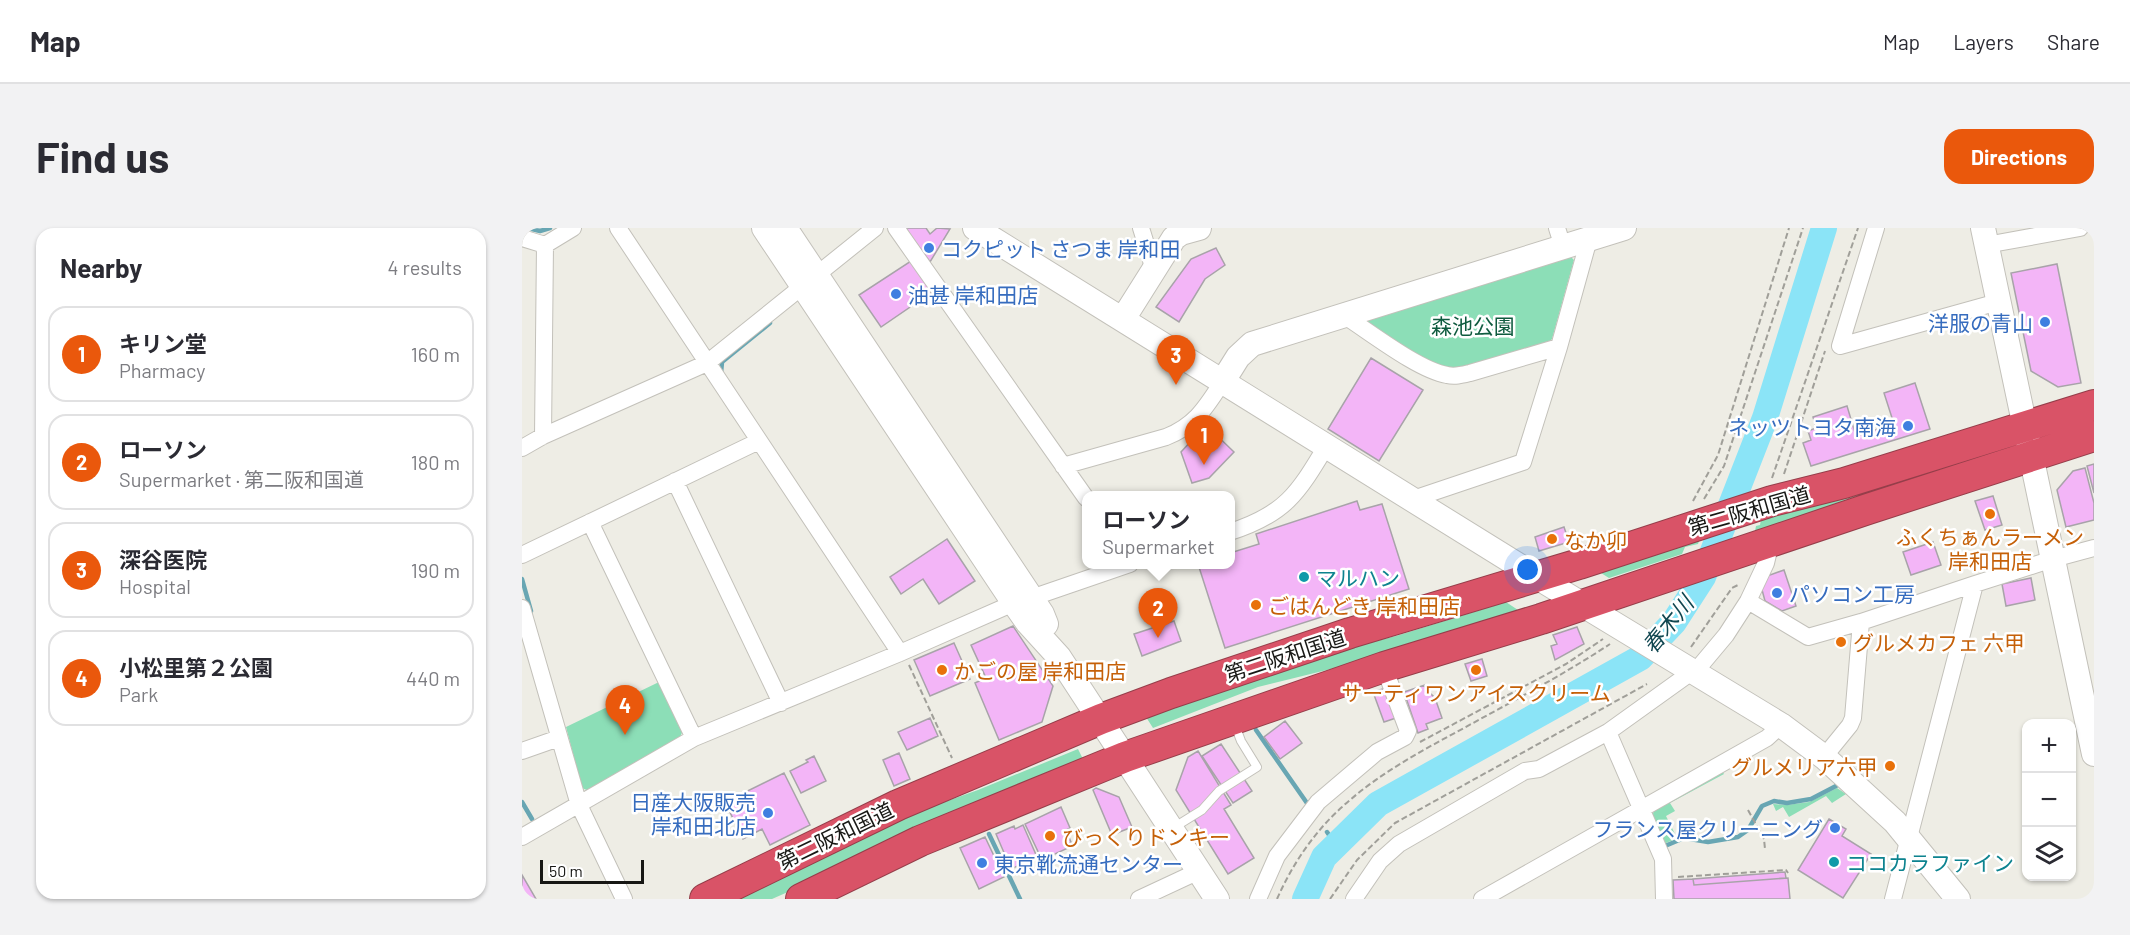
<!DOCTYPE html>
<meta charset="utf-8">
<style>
:root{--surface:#fff;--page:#f2f2f3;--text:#2b2b33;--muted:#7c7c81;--line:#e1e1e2;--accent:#ea580c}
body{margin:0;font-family:Barlow,"Noto Sans JP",sans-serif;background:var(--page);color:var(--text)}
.controls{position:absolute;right:18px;bottom:18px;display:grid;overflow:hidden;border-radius:12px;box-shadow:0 2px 4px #0004}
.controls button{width:54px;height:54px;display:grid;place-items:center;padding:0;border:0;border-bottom:2px solid var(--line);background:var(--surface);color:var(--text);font:30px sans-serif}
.scale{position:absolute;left:18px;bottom:15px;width:104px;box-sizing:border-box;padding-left:6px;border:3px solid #171714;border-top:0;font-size:16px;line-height:21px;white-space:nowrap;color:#171714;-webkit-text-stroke:4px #fff;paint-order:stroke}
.you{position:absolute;left:1006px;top:342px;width:21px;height:21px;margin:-15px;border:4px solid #fff;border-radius:50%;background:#1a73e8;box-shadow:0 0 0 9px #1a73e833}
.badge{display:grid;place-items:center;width:39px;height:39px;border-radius:50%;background:var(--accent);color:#fff;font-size:20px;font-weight:700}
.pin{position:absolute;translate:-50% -50px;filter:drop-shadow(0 2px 3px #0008)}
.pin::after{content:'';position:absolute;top:32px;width:21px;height:18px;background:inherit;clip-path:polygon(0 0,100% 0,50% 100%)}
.popup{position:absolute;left:560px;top:263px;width:153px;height:78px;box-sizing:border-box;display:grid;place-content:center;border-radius:12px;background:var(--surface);filter:drop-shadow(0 2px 4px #0005);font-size:20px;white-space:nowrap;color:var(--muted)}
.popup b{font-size:22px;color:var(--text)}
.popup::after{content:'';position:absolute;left:50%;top:100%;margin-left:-12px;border:12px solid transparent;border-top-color:var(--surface)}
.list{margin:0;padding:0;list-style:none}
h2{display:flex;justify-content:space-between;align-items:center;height:78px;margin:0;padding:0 24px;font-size:26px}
h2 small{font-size:20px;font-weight:400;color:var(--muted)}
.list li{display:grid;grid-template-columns:39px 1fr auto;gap:18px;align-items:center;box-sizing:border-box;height:96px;margin:0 12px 12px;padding:0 12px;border:2px solid var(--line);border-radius:18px}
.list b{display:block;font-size:22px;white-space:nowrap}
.list p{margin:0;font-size:20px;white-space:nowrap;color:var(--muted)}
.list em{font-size:20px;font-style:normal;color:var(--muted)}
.icon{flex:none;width:33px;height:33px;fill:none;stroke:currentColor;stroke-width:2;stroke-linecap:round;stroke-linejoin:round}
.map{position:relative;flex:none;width:1572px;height:671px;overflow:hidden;border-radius:18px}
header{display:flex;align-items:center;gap:36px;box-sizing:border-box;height:84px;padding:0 30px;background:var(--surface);border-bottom:2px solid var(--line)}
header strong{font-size:28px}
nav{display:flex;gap:33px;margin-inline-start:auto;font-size:21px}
.intro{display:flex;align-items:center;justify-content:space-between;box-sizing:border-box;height:144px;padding:0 36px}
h1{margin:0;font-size:42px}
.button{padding:15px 27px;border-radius:18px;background:var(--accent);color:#fff;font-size:21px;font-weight:700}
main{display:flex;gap:36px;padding:0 36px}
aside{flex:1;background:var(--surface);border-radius:18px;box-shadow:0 2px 4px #0004}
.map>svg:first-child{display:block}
</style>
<header>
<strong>Map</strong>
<nav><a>Map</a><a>Layers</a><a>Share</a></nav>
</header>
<div class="intro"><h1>Find us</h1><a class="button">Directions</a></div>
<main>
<aside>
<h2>Nearby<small>4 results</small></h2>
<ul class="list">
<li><span class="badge">1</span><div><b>キリン堂</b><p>Pharmacy</p></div><em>160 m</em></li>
<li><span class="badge">2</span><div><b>ローソン</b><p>Supermarket · 第二阪和国道</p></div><em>180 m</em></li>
<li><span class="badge">3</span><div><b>深谷医院</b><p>Hospital</p></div><em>190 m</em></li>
<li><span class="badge">4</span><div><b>小松里第２公園</b><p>Park</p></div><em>440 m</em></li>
</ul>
</aside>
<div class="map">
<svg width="1572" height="671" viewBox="0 0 1572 671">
<rect width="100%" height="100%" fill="#eeede5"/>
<path fill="#8cdeb7" d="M1047 27 1052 32 1030 111 1025 116 954 138 916 142 843 97 845 88Z
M1463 226 1464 231 1232 308 1234 298 1238 297 1240 286Z
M1180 305 1176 316 1163 319 1160 326 1087 350 1071 340Z
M984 374 999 384 817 439 736 459 631 500 624 489 789 429 874 408Z
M137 454 161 502 157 512 67 563 60 560 44 499Z
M556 521 562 533 250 671H205L369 593 456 562Z
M1200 543 1202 546 1148 575 1153 583 1144 588 1155 610 1142 616 1130 591 1132 581Z
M1315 560 1324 566 1310 575 1304 568 1267 589 1261 579 1254 583 1251 576 1265 577 1287 574Z"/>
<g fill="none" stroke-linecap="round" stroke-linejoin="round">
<path stroke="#68a6b3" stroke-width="4.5" d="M6 0 18 3 28 0
M199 145 200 134 248 95
M0 351 9 383
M734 502 787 578
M0 574 10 591
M805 604 814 617
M467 606 498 671
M1143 618 1162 610 1186 614 1216 609 1226 602 1240 578 1252 573 1265 575 1289 571 1314 558"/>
<path stroke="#8be4f7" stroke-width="26" d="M783 671 802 629 856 576 1118 430 1152 394 1181 349 1243 190 1302 0"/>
</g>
<path fill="#f3b5f7" stroke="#a8a3a9" stroke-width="1.5" d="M383 0H404L408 6 415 0 428 1 408 34Z
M694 20 703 37 683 51 657 94 634 79 669 31Z
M389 33 410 64 359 99 337 67Z
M1535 36 1559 155 1536 159 1509 143 1489 45Z
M849 130 901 162 857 233 806 201Z
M1393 155 1408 201 1289 238 1281 215 1289 212 1286 203 1294 200 1291 189 1325 178 1334 208 1372 196 1362 165Z
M684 197 712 224 687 250 670 255 659 224Z
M1572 236V265L1565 238Z
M1563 240 1572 275V292L1544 299 1535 262 1551 243Z
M1471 268 1480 297 1463 302 1453 273Z
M835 273 838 282 860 276 887 361 703 420 676 336H708V325L737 316 734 306Z
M1042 299 1047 314 1017 323 1013 309Z
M425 311 453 353 417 376 401 351 379 366 368 349Z
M1411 314 1419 337 1389 347 1381 324Z
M1262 342 1274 378 1260 383 1243 373 1239 358 1245 348Z
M1509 350 1513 372 1484 378 1480 356Z
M652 393 659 413 620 428 612 406Z
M491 398 531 458 520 494 477 512 453 455 464 450 449 417Z
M1055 399 1062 416 1033 432 1029 418 1035 416 1031 407Z
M432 415 448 451 408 468 392 432Z
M960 431 965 448 949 453 943 436Z
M903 457 904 461 913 470 920 490 904 496 906 501 896 505 882 464Z
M864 460 874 490 862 494 851 464Z
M408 490 416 508 385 522 376 504Z
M763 493 780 515 758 531 742 509Z
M699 516 730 563 711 575 680 528Z
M676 523 709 577 702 581 732 630 706 646 654 562 666 529Z
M377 525 388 551 372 558 361 532Z
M292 528 304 553 279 565 268 543 286 534 284 532Z
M262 545 288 597 248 617 240 601 221 611 203 574Z
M574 560 597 569 610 599 590 607 571 562Z
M539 579 548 600 544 602 549 614 544 616 546 620 520 632 503 596Z
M1307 591 1324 601 1320 608 1349 626 1321 670 1276 642Z
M501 597 515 629 489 641 474 606 492 598 493 601Z
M463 609 482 649 457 661 438 620Z
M1263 644 1264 650 1172 657 1171 651Z
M0 647 14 671H0Z
M1266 650 1268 671H1152L1151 652 1171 651 1172 657Z"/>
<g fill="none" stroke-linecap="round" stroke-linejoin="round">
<g stroke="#c3c1ba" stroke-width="10">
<path id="lane" d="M651 600 680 582 697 563 735 539 719 513 713 497"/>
</g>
<g stroke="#c3c1ba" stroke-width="18">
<path id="street" d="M96 0 378 425
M374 0 564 270
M619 0 632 42
M1035 0 1041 19
M1354 0 1318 118 1476 74
M0 10 23 17
M23 17 51 0
M1464 17 1558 0
M821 87C848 104 896 142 925 147 933 149 940 147 948 145L1037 119
M21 208 23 17
M0 220 21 208 185 135 353 0
M541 238 644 209C674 197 684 179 701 153
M153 253 259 475
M891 271 1001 234 1037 119 1067 11
M68 294 172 510
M708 304C764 286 776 265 805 217
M0 327 237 213
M509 370 608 336
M1226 373 1286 409 1339 394 1453 356
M0 380 57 577 102 671
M1086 504 1141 631 1142 671
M0 523 37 510
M1302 529 1328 497 1331 490 1339 394
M0 609 172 510 378 425 492 375
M617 671 677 643
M736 671 755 628 796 574 855 524 883 509 886 503 862 439
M832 671 858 633 877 616 1003 543 1017 541 1086 504 1178 438 1204 407 1226 373 1244 335 1249 314
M960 671 1245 510 1259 497
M1371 671 1453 356 1531 331 1572 320"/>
</g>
<g stroke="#c3c1ba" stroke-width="26">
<path id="secondary" d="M242 0 492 375 506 395 537 429 695 671
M263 0 520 386 524 396
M453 0 1015 349 1259 497 1302 529 1373 594 1436 671
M1461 0 1572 526
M601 91 652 10 659 5 677 0
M701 153 716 129 730 116 1102 0"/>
</g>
<g stroke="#953e4a" stroke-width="32">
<path id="highway" d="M183 671 376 577 579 491 649 465 828 405 1057 336 1250 273 1322 255 1572 177
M279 671 398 613 603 529 862 439 1019 391 1346 281 1572 208"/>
</g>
<path stroke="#a09f99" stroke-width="2" stroke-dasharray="6 3" stroke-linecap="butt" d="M1262 246 1303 123
M1250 250 1336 0
M1182 271 1202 238 1281 0
M1171 273 1196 227 1267 0
M1169 419 1210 360 1216 357
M387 437 430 530
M898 514 1044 436 1081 411
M1226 582 1242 611 1243 621
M1156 649 1264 642 1266 645
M755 671C770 637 792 604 820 579 856 546 899 523 942 500 991 473 1041 447 1088 416
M808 671 835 632 873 595 1125 456"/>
<use href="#lane" stroke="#fff" stroke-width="8"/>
<use href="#street" stroke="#fff" stroke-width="16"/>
<use href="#secondary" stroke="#fff" stroke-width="24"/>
<use href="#highway" stroke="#d95367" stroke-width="30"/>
</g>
<g fill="#3f7fe0" stroke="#fff" stroke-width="2">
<circle cx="407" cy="20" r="6"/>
<circle cx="374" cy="66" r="6"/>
<circle cx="1523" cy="94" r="6"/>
<circle cx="1386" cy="198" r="6"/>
<circle cx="1255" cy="365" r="6"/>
<circle cx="246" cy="585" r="6"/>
<circle cx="1313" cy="600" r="6"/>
<circle cx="460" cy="635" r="6"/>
</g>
<g fill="#e8710a" stroke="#fff" stroke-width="2">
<circle cx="1468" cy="286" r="6"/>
<circle cx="1030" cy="311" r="6"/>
<circle cx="734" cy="377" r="6"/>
<circle cx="1319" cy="414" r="6"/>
<circle cx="420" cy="442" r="6"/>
<circle cx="954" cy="442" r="6"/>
<circle cx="1368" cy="538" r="6"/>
<circle cx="528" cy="608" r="6"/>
</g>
<g fill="#0f9aa8" stroke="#fff" stroke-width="2">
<circle cx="782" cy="349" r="6"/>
<circle cx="1312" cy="634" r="6"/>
</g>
<g text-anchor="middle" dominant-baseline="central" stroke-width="5" stroke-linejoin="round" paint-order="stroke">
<g font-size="21" fill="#366cbe" stroke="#fff" text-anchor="start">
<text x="419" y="20">コクピット さつま 岸和田</text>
<text x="386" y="66">油甚 岸和田店</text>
<text x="1511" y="94" text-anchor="end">洋服の青山</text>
<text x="1374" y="198" text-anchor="end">ネッツトヨタ南海</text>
<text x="1267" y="365">パソコン工房</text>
<text x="234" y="573" text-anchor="end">日産大阪販売<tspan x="234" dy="24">岸和田北店</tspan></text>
<text x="1301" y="600" text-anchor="end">フランス屋クリーニング</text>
<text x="472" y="635">東京靴流通センター</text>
</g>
<g font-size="21" fill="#0f5b3f" stroke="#fff">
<text x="951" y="97">森池公園</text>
</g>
<g font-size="21" fill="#171714" stroke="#fff">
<text transform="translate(1227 282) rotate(-16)">第二阪和国道</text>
<text transform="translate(763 427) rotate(-18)">第二阪和国道</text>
<text transform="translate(313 607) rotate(-26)">第二阪和国道</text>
</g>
<g font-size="21" fill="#c56008" stroke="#fff" text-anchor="start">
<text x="1468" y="308" text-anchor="middle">ふくちぁんラーメン<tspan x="1468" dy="24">岸和田店</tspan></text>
<text x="1042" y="311">なか卯</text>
<text x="746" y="377">ごはんどき 岸和田店</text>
<text x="1331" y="414">グルメカフェ 六甲</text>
<text x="432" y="442">かごの屋 岸和田店</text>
<text x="954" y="464" text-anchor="middle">サーティワンアイスクリーム</text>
<text x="1356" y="538" text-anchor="end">グルメリア六甲</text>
<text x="540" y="608">びっくりドンキー</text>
</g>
<g font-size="21" fill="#0d838f" stroke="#fff" text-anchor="start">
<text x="794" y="349">マルハン</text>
<text x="1324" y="634">ココカラファイン</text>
</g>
<g font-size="22" font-style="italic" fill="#114751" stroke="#fff">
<text transform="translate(1145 396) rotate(-51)">春木川</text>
</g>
</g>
</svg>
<div class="controls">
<button>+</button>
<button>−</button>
<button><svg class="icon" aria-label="layers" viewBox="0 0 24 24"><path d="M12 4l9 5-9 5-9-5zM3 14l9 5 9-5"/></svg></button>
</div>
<div class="scale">50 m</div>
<div class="you"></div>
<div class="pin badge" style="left:682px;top:237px">1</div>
<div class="pin badge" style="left:636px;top:410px">2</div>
<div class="popup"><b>ローソン</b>Supermarket</div>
<div class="pin badge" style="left:654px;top:157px">3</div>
<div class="pin badge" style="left:103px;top:507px">4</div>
</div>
</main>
